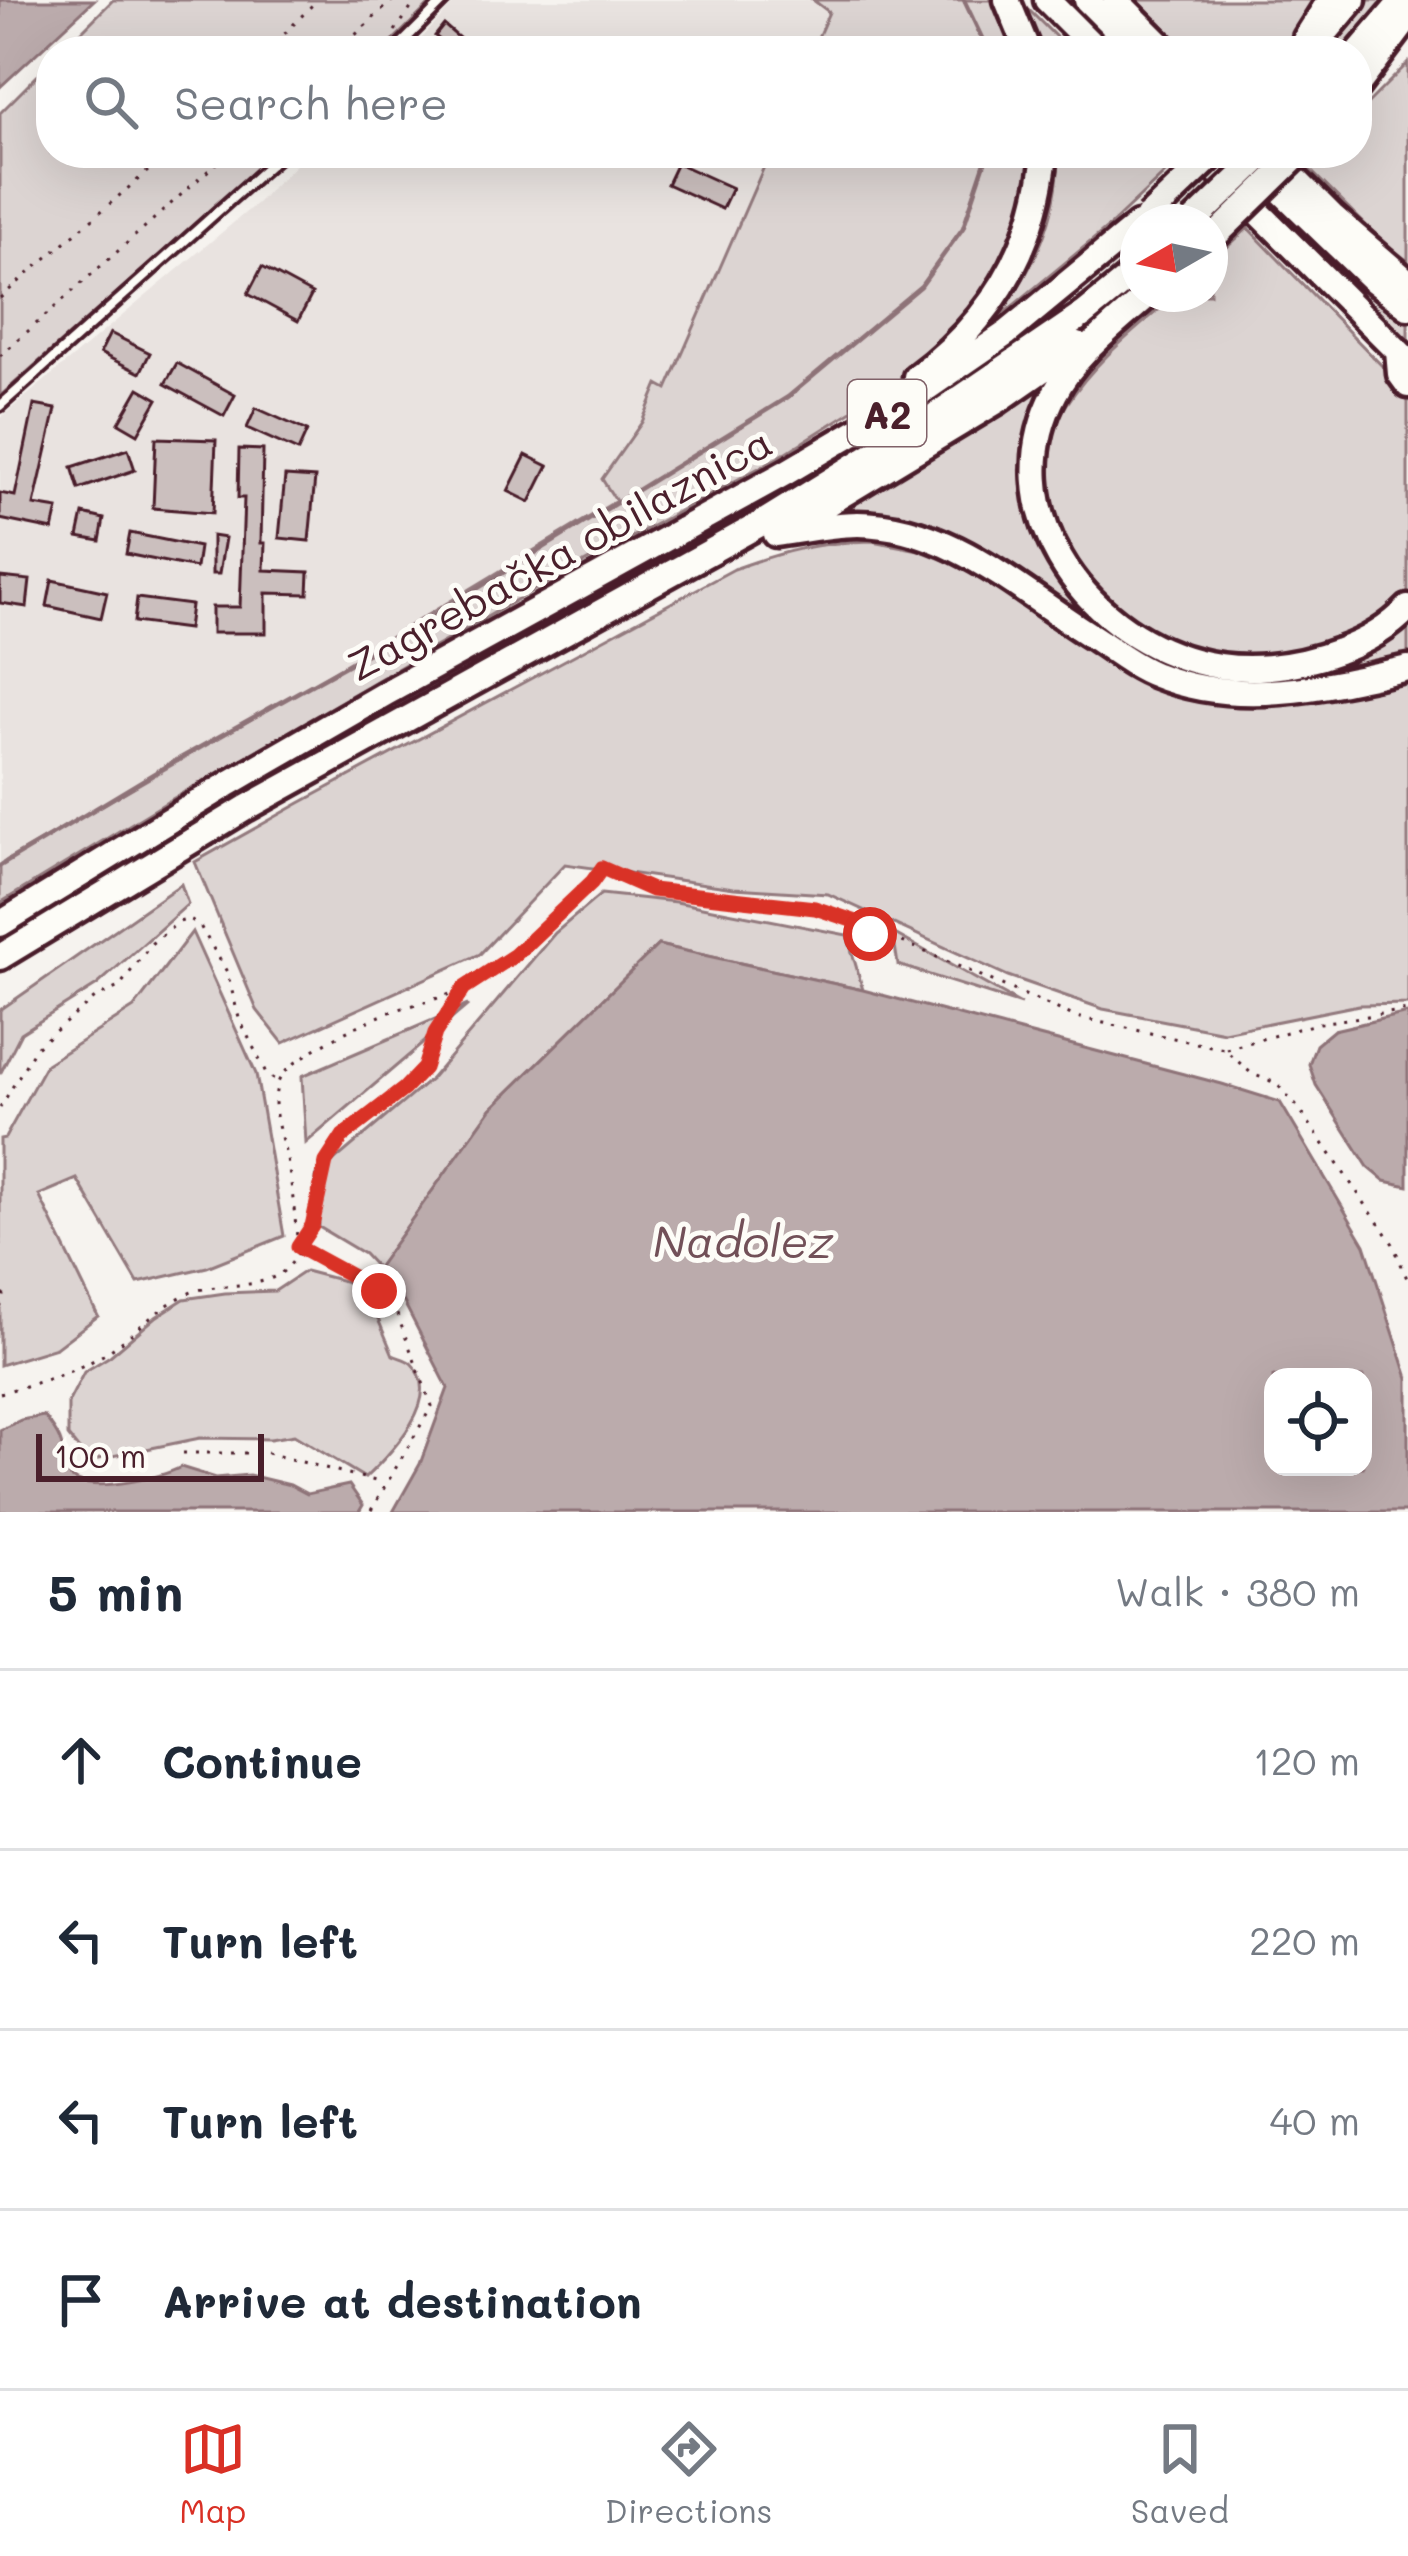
<!DOCTYPE html>
<meta charset="utf-8">
<style>
:root{--surface:#fff;--page:#f6f6f7;--text:#1f2937;--muted:#747a83;--line:#e0e1e3;--accent:#d93025}
body{margin:0;font-family:Mali,sans-serif;background:var(--page);color:var(--text)}
.controls{position:absolute;right:36px;bottom:36px;display:grid;overflow:hidden;border-radius:24px;box-shadow:0 12px 48px #0002}
.controls button{width:108px;height:108px;display:grid;place-items:center;padding:0;border:0;border-bottom:3px solid var(--line);background:var(--surface);color:var(--text);font:60px sans-serif}
.compass{position:absolute;left:1120px;top:204px;width:108px;height:108px;border-radius:50%;background:var(--surface);box-shadow:0 12px 48px #0002;rotate:261deg}
.scale{position:absolute;left:36px;bottom:30px;width:228px;box-sizing:border-box;padding-left:12px;border:6px solid #4a1f2b;border-top:0;font-size:33px;line-height:42px;white-space:nowrap;color:#4a1f2b;-webkit-text-stroke:9px #fdfcf7;paint-order:stroke}
.stop{position:absolute;width:36px;height:36px;margin:-27px;border:9px solid #d93025;border-radius:50%;background:#fff}
.stop.end{background:#d93025;border-color:#fff;box-shadow:0 3px 12px #0008}
.list{margin:0;padding:0;list-style:none}
h2{display:flex;justify-content:space-between;align-items:center;height:156px;margin:0;padding:0 48px;font-size:51px}
h2 small{font-size:39px;font-weight:400;color:var(--muted)}
.list li{display:grid;grid-template-columns:78px 1fr auto;gap:36px;align-items:center;box-sizing:border-box;height:180px;padding:0 48px;border-top:3px solid var(--line)}
.list b{display:block;font-size:45px;white-space:nowrap}
.list em{font-size:39px;font-style:normal;color:var(--muted)}
.icon{flex:none;width:66px;height:66px;fill:none;stroke:currentColor;stroke-width:2;stroke-linecap:round;stroke-linejoin:round}
.map{position:relative;flex:none;width:1408px;height:1512px;overflow:hidden}
.search{position:absolute;background:var(--surface);box-shadow:0 12px 48px #0002;left:36px;right:36px;top:36px;height:132px;display:flex;align-items:center;gap:30px;box-sizing:border-box;padding:0 42px;border-radius:48px;color:var(--muted);font-size:45px}
.sheet{height:876px;background:var(--surface)}
nav{display:flex;justify-content:space-around;align-items:center;box-sizing:border-box;height:168px;border-top:3px solid var(--line);background:var(--surface);font-size:33px;color:var(--muted)}
nav a{display:grid;justify-items:center;gap:6px}
nav .on{color:var(--accent)}
.map>svg:first-child{display:block}
</style>
<div class="map">
<svg width="1408" height="1512" viewBox="0 0 1408 1512">
<rect width="100%" height="100%" fill="#f6f3ef"/>
<filter id="ink" filterUnits="userSpaceOnUse"><feTurbulence type="fractalNoise" baseFrequency=".00833" numOctaves="2"/><feDisplacementMap in="SourceGraphic" scale="24" xChannelSelector="R" yChannelSelector="G"/><feConvolveMatrix kernelMatrix="1 2 1 2 8 2 1 2 1" color-interpolation-filters="sRGB"/></filter>
<g filter="url(#ink)">
<path fill="#e9e3e0" d="M457 0H813L829 11 812 51H410Z
M308 153H770L667 390 657 384 642 422 602 478 617 501 328 675 0 865V418L257 203Z"/>
<path fill="#dcd4d2" stroke="#937a7e" stroke-width="3" d="M113 0H434L382 51H62Z
M813 0H996L1019 51H812L829 12Z
M1019 0 1070 51H1040Z
M1133 0H1322L1283 51H1184Z
M1368 0H1390L1346 51H1329Z
M51 62V153H275L0 396V113Z
M1408 63V261L1383 242 1307 167 1321 153H1357V114Z
M770 153H1036L1034 185 996 282 932 356 898 382 779 457 523 596 167 802 0 903V865L7 860 328 675 616 501 602 479 642 422 658 384 667 389Z
M1059 153H1172L1179 160 1106 229 997 319C1035 266 1058 220 1059 153Z
M1276 204 1327 256 1408 323V342L1273 206Z
M1248 228 1385 369 1408 400V592C1390 616 1360 631 1333 642 1220 687 1078 623 1052 501 1046 470 1049 431 1067 404 1095 360 1138 328 1177 294H1210V263Z
M1063 368 1027 459 1083 605 1245 679 1246 683C1202 676 1163 666 1124 644 1059 606 986 530 910 521 881 518 848 521 818 521 901 472 986 426 1063 368Z
M872 541 919 550 969 570 1139 679 1203 700 1239 705 1294 702 1408 679V1004L1359 1005 1224 1032 1103 1009 1008 976 828 894 734 888 565 864 480 954 283 1043 257 1010 195 862 300 803 734 569C784 551 818 542 872 541Z
M1408 624V657C1356 670 1302 683 1248 680 1313 677 1355 661 1408 624Z
M181 884 188 904 97 985 21 1033 0 1074V1010Z
M601 894 676 902 847 935 863 990 658 945 491 1109 377 1268 364 1254 319 1227 316 1176 431 1079 555 933Z
M192 932 256 1074 284 1236 207 1267 138 1283 77 1179 39 1195 98 1316 56 1348 0 1365V1139L5 1138 46 1064 134 1008Z
M893 933 1021 1004 898 965Z
M468 1005 306 1143 302 1076Z
M305 1271 351 1283 373 1294 378 1319 393 1355C399 1358 406 1359 411 1363 447 1397 389 1455 365 1478L294 1435 270 1439 200 1438 88 1461 68 1436V1403L84 1372 110 1356 156 1317 184 1299 225 1293 275 1291Z"/>
<path fill="#bbabac" stroke="#8e7378" stroke-width="3" fill-rule="evenodd" d="M0 0H94L0 87Z
M658 945 863 990 1222 1084 1280 1102 1365 1245 1408 1378V1512H393L420 1464 448 1388 393 1281 377 1268 491 1109ZM1363 1377V1467H1273V1377Z
M1408 1013V1186L1385 1181 1368 1167 1316 1085 1309 1064 1316 1045 1334 1030Z
M44 1416C59 1434 65 1445 63 1468 68 1474 70 1478 77 1481 100 1491 160 1478 181 1467L216 1478 249 1475 290 1485 307 1494 349 1485 363 1505 359 1512H0V1430L21 1420Z"/>
<g fill="none" stroke-linecap="round" stroke-linejoin="round">
<path stroke="#8e7378" stroke-width="4.5" d="M964 0 988 51
M0 866 168 765 420 624 788 397 921 286 963 228 988 153"/>
</g>
<path fill="#cbbfbe" stroke="#4a1f2b" stroke-width="3" d="M444 25 459 38 450 49 435 36Z
M677 163 732 188 722 209 667 184Z
M262 267 312 294 298 321 248 294Z
M110 333 150 353 140 373 100 353Z
M177 363 235 395 224 416 165 384Z
M139 388 158 399 138 434 119 423Z
M34 405 56 409 34 505 58 509 53 530 0 519V493L15 496Z
M256 408 307 431 298 451 247 428Z
M156 438 216 440 213 513 153 508Z
M128 449 135 470 79 489 72 467Z
M239 449 263 450 261 543H265L264 570 309 572 308 594 266 593V633H212V607H240L244 498H238Z
M526 455 548 466 530 502 508 491Z
M285 476 315 478 309 541 279 538Z
M83 514 104 519 100 541 78 537Z
M130 533 199 547 196 568 126 554Z
M212 536 225 538 219 574H212Z
M0 577 30 580 27 607 0 603Z
M52 580 107 592 101 618 47 606Z
M137 598 191 605 188 629 134 622Z"/>
<g fill="none" stroke-linecap="round" stroke-linejoin="round">
<g stroke="#4a1f2b" stroke-width="16">
<path id="service" d="M394 51 445 0
M0 406 283 153"/>
</g>
<g stroke="#4a1f2b" stroke-width="33">
<path id="motorway" d="M1007 0 1028 51
M1047 0 1098 51
M1087 0 1138 51
M1116 0 1167 51
M1306 38 1330 0
M1310 51 1353 0
M1357 54 1403 0
M1357 86 1408 18
M1199 153 1408 361
M1242 153 1371 278 1408 307
M1269 153 1332 216 1408 282
M1149 294C1116 324 1076 353 1055 393 995 507 1082 631 1195 661 1242 674 1294 668 1339 651 1365 642 1389 628 1408 608
M1398 351 1400 374 1408 385
M916 377C992 321 1036 247 1045 153
M787 528 999 400 1078 345
M776 534C803 530 831 524 858 524 951 525 1019 591 1093 637 1113 650 1134 667 1156 675 1238 708 1326 687 1408 668
M0 924 230 783 386 693 787 472 911 399 1007 333 1138 225
M0 957 246 808 762 523 927 421 1084 314 1138 270"/>
</g>
<path stroke="#4a1f2b" stroke-width="3" stroke-dasharray="3 9" stroke-linecap="butt" d="M395 31 417 0
M268 51 317 0
M338 51 393 0
M0 298 169 153
M0 356 228 153
M1226 1049 1319 1023 1408 1010
M0 1108 36 1047 95 998 119 987 152 943 179 922 190 919 200 926 227 972 239 1018 267 1075 277 1081
M298 1247C295 1220 293 1192 288 1165 283 1137 269 1112 278 1083 286 1058 367 1020 393 1011 421 1002 445 999 471 984 517 958 570 910 602 869L652 890 815 908 858 922 870 934 900 941 1076 1017 1224 1049 1252 1074 1276 1083 1300 1110 1393 1244 1408 1281
M300 1248 379 1291 393 1304 432 1406 370 1512
M0 1282 4 1296 0 1309
M0 1393C36 1383 71 1374 103 1355 134 1336 158 1305 192 1292 222 1281 264 1292 288 1267 319 1233 309 1190 329 1157 352 1120 398 1106 422 1070 429 1060 430 1046 434 1035 441 1019 453 1003 463 989
M183 1453H267L383 1483"/>
<use href="#service" stroke="#fdfcf7" stroke-width="8"/>
<use href="#motorway" stroke="#fdfcf7" stroke-width="24"/>
<g stroke="#4a1f2b" stroke-width="33" stroke-linecap="butt">
<path id="motorway-bridge" d="M1148 217 1215 153
M1193 222 1265 153
M1210 241 1300 153"/>
</g>
<use href="#motorway-bridge" stroke="#fdfcf7" stroke-width="24"/>
</g>
</g>
<g fill="none" stroke-linecap="round" stroke-linejoin="round" filter="url(#ink)">
<path stroke="#d93025" stroke-width="15" d="M379 1291 298 1247 312 1226 326 1162 343 1136 404 1089 424 1068 435 1033 464 988 515 955 592 882 602 868 652 890 815 908 857 922 870 934"/>
</g>
<g text-anchor="middle" dominant-baseline="central" stroke-width="10" stroke-linejoin="round" paint-order="stroke">
<rect fill="#fdfcf7" stroke="#806168" stroke-width="3" x="848" y="380" width="78" height="66" rx="9"/>
<g font-size="39" font-weight="bold" fill="#4a1f2b">
<text x="887" y="413">A2</text>
</g>
<g font-size="42" fill="#4a1f2b" stroke="#fdfcf7">
<text transform="translate(559 553) rotate(-29)">Zagrebačka obilaznica</text>
</g>
<g font-size="45" font-style="italic" fill="#725058" stroke="#fdfcf7">
<text x="743" y="1240">Nadolez</text>
</g>
</g>
</svg>
<div class="controls">
<button><svg class="icon" aria-label="locate" viewBox="0 0 24 24"><circle cx="12" cy="12" r="6"/><path d="M12 2v4M12 18v4M2 12h4M18 12h4"/></svg></button>
</div>
<svg class="compass" viewBox="-18 -18 36 36"><path d="M0-13l5 13h-10z" fill="#e53935"/><path d="M0 13l5-13h-10z" fill="#747a83"/></svg>
<div class="scale">100 m</div>
<div class="stop" style="left:870px;top:934px"></div>
<div class="stop end" style="left:379px;top:1291px"></div>
<div class="search"><svg class="icon" aria-label="search" viewBox="0 0 24 24"><circle cx="10" cy="10" r="6"/><path d="M15 15l6 6"/></svg>Search here</div>
</div>
<section class="sheet">
<h2>5 min<small>Walk · 380 m</small></h2>
<ul class="list">
<li><svg class="icon" aria-label="ahead" viewBox="0 0 24 24"><path d="M12 20V5M6 11l6-6 6 6"/></svg><div><b>Continue</b></div><em>120 m</em></li>
<li><svg class="icon" aria-label="left" viewBox="0 0 24 24"><path d="M17 20v-9H6M10 6l-5 5 5 5"/></svg><div><b>Turn left</b></div><em>220 m</em></li>
<li><svg class="icon" aria-label="left" viewBox="0 0 24 24"><path d="M17 20v-9H6M10 6l-5 5 5 5"/></svg><div><b>Turn left</b></div><em>40 m</em></li>
<li><svg class="icon" aria-label="arrive" viewBox="0 0 24 24"><path d="M6 21V4h12l-3 4 3 4H6"/></svg><div><b>Arrive at destination</b></div></li>
</ul>
</section>
<nav>
<a class="on"><svg class="icon" aria-label="map" viewBox="0 0 24 24"><path d="M3 6l6-2 6 2 6-2v14l-6 2-6-2-6 2zM9 4v14M15 6v14"/></svg>Map</a>
<a><svg class="icon" aria-label="directions" viewBox="0 0 24 24"><path d="M12 3l9 9-9 9-9-9zM9 14v-3h6M13 9l2 2-2 2"/></svg>Directions</a>
<a><svg class="icon" aria-label="saved" viewBox="0 0 24 24"><path d="M7 4h10v16l-5-4-5 4z"/></svg>Saved</a>
</nav>
